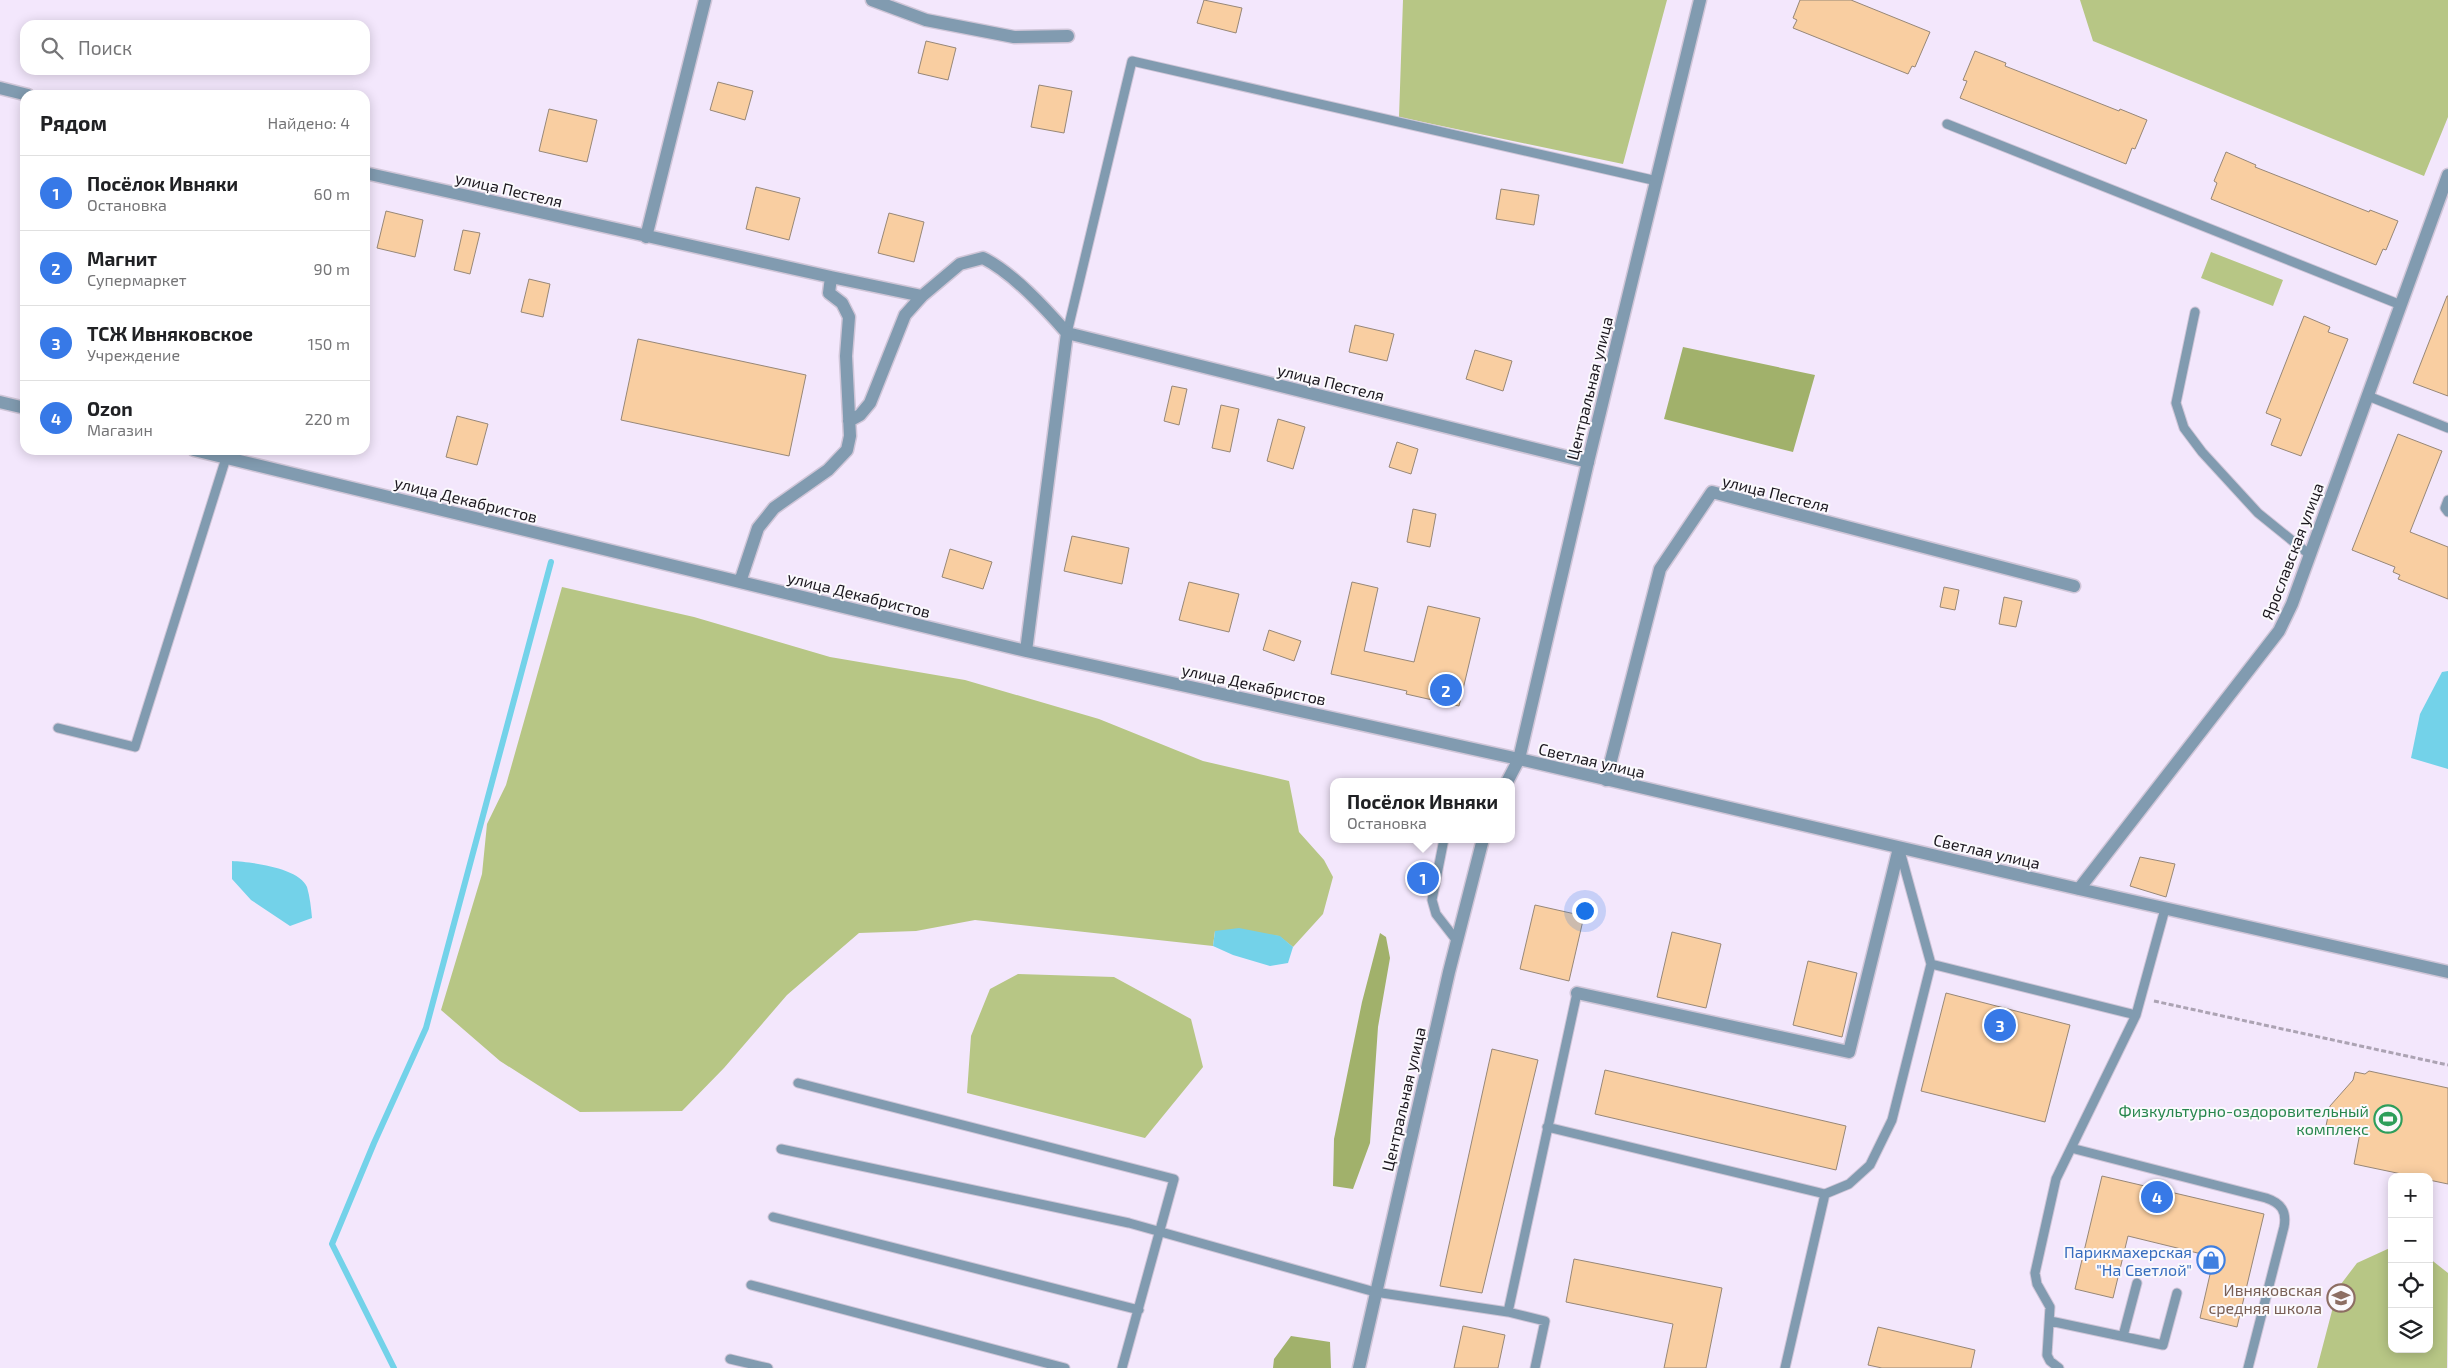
<!DOCTYPE html>
<html lang="ru">
<meta charset="utf-8">
<style>
:root{--surface:#fff;--page:#f2f2f2;--text:#202124;--muted:#757577;--line:#e0e0e0;--accent:#3779e7}
body{margin:0;font-family:"Exo 2",sans-serif;background:var(--page);color:var(--text)}
.controls{position:absolute;right:15px;bottom:15px;display:grid;overflow:hidden;border-radius:10px;box-shadow:0 2px 12px #0003}
.controls button{width:45px;height:45px;display:grid;place-items:center;padding:0;border:0;border-bottom:1px solid var(--line);background:var(--surface);color:var(--text);font:25px sans-serif}
.you{position:absolute;left:1584px;top:910px;width:18px;height:18px;margin:-12px;border:4px solid #fff;border-radius:50%;background:#1a73e8;box-shadow:0 0 0 8px #1a73e833}
.badge{display:grid;place-items:center;width:32px;height:32px;border-radius:50%;background:var(--accent);color:#fff;font-size:16px;font-weight:700}
.pin{position:absolute;translate:-50% -50%;border:2px solid #fff;box-shadow:0 1px 5px #0006}
.popup{position:absolute;left:1330px;top:778px;width:185px;height:65px;box-sizing:border-box;display:grid;place-content:center;border-radius:10px;background:var(--surface);filter:drop-shadow(0 1px 4px #0005);font-size:16px;white-space:nowrap;color:var(--muted)}
.popup b{font-size:19px;color:var(--text)}
.popup::after{content:'';position:absolute;left:50%;top:100%;margin-left:-10px;border:10px solid transparent;border-top-color:var(--surface)}
.list{margin:0;padding:0;list-style:none}
h2{display:flex;justify-content:space-between;align-items:center;height:65px;margin:0;padding:0 20px;font-size:21px}
h2 small{font-size:16px;font-weight:400;color:var(--muted)}
.list li{display:grid;grid-template-columns:32px 1fr auto;gap:15px;align-items:center;box-sizing:border-box;height:75px;padding:0 20px;border-top:1px solid var(--line)}
.list b{display:block;font-size:19px;white-space:nowrap}
.list p{margin:0;font-size:16px;white-space:nowrap;color:var(--muted)}
.list em{font-size:16px;font-style:normal;color:var(--muted)}
.icon{flex:none;width:28px;height:28px;fill:none;stroke:currentColor;stroke-width:2;stroke-linecap:round;stroke-linejoin:round}
.map{position:relative;flex:none;width:2448px;height:1368px;overflow:hidden}
.search{position:absolute;background:var(--surface);box-shadow:0 2px 12px #0003;left:20px;top:20px;width:350px;height:55px;display:flex;align-items:center;gap:12px;box-sizing:border-box;padding:0 18px;border-radius:15px;color:var(--muted);font-size:19px}
.panel{position:absolute;background:var(--surface);box-shadow:0 2px 12px #0003;left:20px;top:90px;width:350px;height:365px;border-radius:15px}
.map>svg:first-child{display:block}
</style>
<div class="map">
<svg width="2448" height="1368" viewBox="0 0 2448 1368">
<rect width="100%" height="100%" fill="#f3e7fc"/>
<path fill="#b7c685" d="M1403 0H1667L1623 164 1399 117Z
M2080 0H2448V117L2424 176 2093 41Z
M2211 252 2283 280 2273 306 2201 278Z
M562 587 694 617 830 657 965 680 1099 719 1203 761 1289 781 1299 832 1324 860 1333 877 1323 914 1293 947 1279 936 1215 931 1213 946 975 920 916 931 859 933 787 995 724 1068 682 1111 580 1112 500 1061 441 1010 482 874 487 824 506 785Z
M1018 974 1114 977 1191 1019 1203 1067 1145 1138 967 1093 971 1036 990 989Z
M2392 1247V1349H2429V1258L2448 1273 2447 1368H2317L2338 1288 2357 1263Z"/>
<path fill="#a1b16b" d="M1683 347 1815 375 1793 452 1664 419Z
M1380 933 1386 937 1390 958 1378 1027 1370 1143 1353 1189 1333 1186 1334 1139 1362 1002Z
M1291 1336 1330 1342 1331 1368H1273L1274 1359Z"/>
<path fill="#73d2e9" d="M2448 671V769L2411 758 2420 714 2442 672Z
M232 861C251 862 299 868 307 887 310 897 311 908 312 918L290 926 251 900 232 879Z
M1239 928 1280 936 1293 947 1288 963 1270 966 1233 955 1213 946 1215 931Z"/>
<g fill="none" stroke-linecap="round" stroke-linejoin="round">
<path stroke="#73d2e9" stroke-width="6" d="M394 1368 332 1244 374 1143 426 1028 551 562"/>
</g>
<path fill="#f9cea1" stroke="#978777" d="M1204 0 1242 8 1236 33 1197 23Z
M1800 0H1851L1930 32 1915 67 1912 66 1908 74 1793 28 1797 20 1793 18Z
M926 41 956 48 948 80 918 73Z
M1975 51 2006 63 2005 66 2119 111 2120 109 2147 120 2135 149 2132 148 2126 164 1960 98 1967 81 1963 80Z
M718 82 753 91 745 120 710 110Z
M1039 85 1072 91 1064 133 1031 127Z
M549 109 597 120 587 162 539 151Z
M2226 152 2256 165 2255 167 2369 212 2370 210 2398 221 2386 250 2383 249 2376 265 2211 199 2217 183 2214 181Z
M756 187 800 198 789 240 746 229Z
M1501 189 1539 195 1534 225 1496 219Z
M386 211 423 220 415 257 377 248Z
M889 213 924 222 914 262 878 253Z
M463 230 480 233 470 274 454 270Z
M529 279 550 284 543 317 521 312Z
M2447 296H2448V396L2413 383Z
M2304 316 2330 327 2328 332 2348 339 2301 456 2271 445 2281 419 2266 413Z
M1355 325 1394 334 1387 361 1349 352Z
M638 339 806 375 789 456 621 420Z
M1475 350 1512 361 1503 391 1466 379Z
M1172 386 1187 389 1179 425 1164 421Z
M1221 405 1239 409 1230 452 1212 448Z
M457 416 488 424 477 465 446 457Z
M1278 419 1305 427 1293 469 1267 461Z
M2398 434 2442 451 2410 532 2448 547V599L2398 579 2400 575 2393 572 2395 567 2352 550Z
M1397 442 1418 449 1411 474 1389 467Z
M1413 509 1436 514 1430 547 1407 542Z
M1072 536 1129 548 1122 584 1064 571Z
M950 549 992 562 983 589 942 577Z
M1189 582 1239 594 1229 632 1179 620Z
M1352 582 1378 588 1364 651 1414 662 1428 606 1480 618 1459 706 1406 694 1407 691 1331 674Z
M1944 587 1959 590 1955 610 1940 607Z
M2004 597 2022 601 2016 627 1999 624Z
M1269 630 1301 641 1294 661 1263 650Z
M2140 857 2175 864 2166 897 2130 886Z
M1535 905 1584 916 1569 981 1520 969Z
M1672 932 1721 944 1706 1008 1657 997Z
M1808 961 1857 973 1842 1037 1793 1025Z
M1946 993 2070 1025 2045 1122 1921 1091Z
M1492 1049 1538 1060 1482 1293 1440 1286Z
M1605 1070 1846 1126 1836 1170 1595 1114Z
M2369 1071 2448 1088V1184L2429 1180V1177H2416L2354 1164 2360 1133 2325 1131 2330 1106 2353 1080 2355 1072 2365 1074Z
M2102 1176 2264 1214 2237 1327 2200 1318 2214 1257 2128 1236 2113 1298 2075 1289Z
M1574 1259 1722 1288 1706 1368H1664L1673 1324 1566 1302Z
M1463 1326 1505 1335 1498 1368H1454Z
M1878 1327 1975 1350 1971 1368H1882L1868 1365Z"/>
<g fill="none" stroke-linecap="round" stroke-linejoin="round">
<g stroke="#d0c6d8" stroke-width="11">
<path id="service" d="M1947 124 2401 305
M2195 312 2176 403 2184 428 2202 452 2258 513 2310 555
M1067 333 1132 61 1657 181
M2368 396 2448 428
M2448 500 2445 508 2448 512
M58 728 135 747 226 458
M1444 839 1432 900 1436 914 1457 941
M1931 964 2136 1015
M798 1083 1174 1179 1122 1368
M1547 1127 1825 1194 1785 1368
M2071 1148 2266 1198C2281 1203 2287 1211 2284 1227L2248 1368
M781 1149 1129 1223 1375 1292 1508 1312
M1825 1194 1849 1184 1870 1165 1892 1120 1931 964 1900 851
M773 1217 1139 1310
M751 1285 1065 1368
M2050 1321 2163 1345 2177 1293
M2123 1336 2137 1283
M730 1359 768 1368
M1535 1368 1545 1321 1508 1312 1577 993
M2059 1368 2050 1361 2047 1355 2050 1307 2037 1284 2035 1273 2056 1179 2136 1015 2165 909"/>
</g>
<g stroke="#d0c6d8" stroke-width="15">
<path id="minor" d="M872 0 926 20 1014 37 1068 36
M0 88 28 95
M365 173 831 277 829 293 842 303 849 317 846 356 850 436 847 450 828 470 774 508 758 528 740 582
M646 237 705 0
M831 277 922 296 960 264 983 258C1013 273 1045 308 1067 333L1026 651
M1067 333 1588 462
M0 402 25 408
M849 421 860 415 870 403 905 315 922 296
M194 450 1026 651 1519 759 2079 889 2448 972
M1606 780 1660 569 1712 492 2074 586
M2079 889 2279 631 2292 604 2448 175
M1577 993 1849 1052 1899 848"/>
</g>
<g stroke="#d0c6d8" stroke-width="15">
<path id="tertiary" d="M1507 782 1519 759 1588 462 1700 0
M1359 1368 1449 972 1483 839"/>
</g>
<path stroke="#aca3b3" stroke-width="3" stroke-dasharray="5 2.5" stroke-linecap="butt" d="M2154 1001 2448 1065"/>
<use href="#service" stroke="#819bb0" stroke-width="9"/>
<use href="#minor" stroke="#819bb0" stroke-width="12"/>
<use href="#tertiary" stroke="#819bb0" stroke-width="12"/>
</g>
<defs>
<g id="stadium-ring" transform="scale(1.4375)"><circle r="9.5" fill="#fbf9fd" stroke="#2e9e5b" stroke-width="1.5"/><path d="M0-5a6.5 5 0 1 0 0 10a6.5 5 0 1 0 0-10ZM-3.5-1.8h7v3.6h-7Z" fill="#2e9e5b"/></g>
<g id="shop-ring" transform="scale(1.4375)"><circle r="9.5" fill="#fbf9fd" stroke="#3f7fe0" stroke-width="1.5"/><path d="M-5-2.5h2.3a2.7 3.5 0 0 1 5.4 0H5L5.5 6h-11ZM-1.5-2.5h3a1.5 2.3 0 0 0-3 0Z" fill="#3f7fe0"/></g>
<g id="school-ring" transform="scale(1.4375)"><circle r="9.5" fill="#fbf9fd" stroke="#8d6e63" stroke-width="1.5"/><path d="M0-5L7-2L0 1L-7-2ZM-4 1L0 2.5L4 1V4Q0 6-4 4Z" fill="#8d6e63"/></g>
</defs>
<g fill-rule="evenodd">
<use href="#stadium-ring" x="2388" y="1119"/>
<use href="#shop-ring" x="2211" y="1260"/>
<use href="#school-ring" x="2341" y="1298"/>
</g>
<g text-anchor="middle" dominant-baseline="central" stroke-width="4" stroke-linejoin="round" paint-order="stroke">
<g font-size="16" fill="#1b171e" stroke="#fbf9fd">
<text transform="translate(509 189) rotate(13)">улица Пестеля</text>
<text transform="translate(1331 382) rotate(14)">улица Пестеля</text>
<text transform="translate(1589 388) rotate(-76)">Центральная улица</text>
<text transform="translate(1776 493) rotate(14)">улица Пестеля</text>
<text transform="translate(466 499) rotate(14)">улица Декабристов</text>
<text transform="translate(2292 551) rotate(-69)">Ярославская улица</text>
<text transform="translate(859 594) rotate(14)">улица Декабристов</text>
<text transform="translate(1254 684) rotate(12)">улица Декабристов</text>
<text transform="translate(1592 760) rotate(13)">Светлая улица</text>
<text transform="translate(1987 851) rotate(13)">Светлая улица</text>
<text transform="translate(1403 1099) rotate(-77)">Центральная улица</text>
</g>
<g font-size="16" fill="#27864d" stroke="#fbf9fd" text-anchor="end">
<text x="2369" y="1110">Физкультурно-оздоровительный<tspan x="2369" dy="18">комплекс</tspan></text>
</g>
<g font-size="16" fill="#366cbe" stroke="#fbf9fd" text-anchor="end">
<text x="2192" y="1251">Парикмахерская<tspan x="2192" dy="18">"На Светлой"</tspan></text>
</g>
<g font-size="16" fill="#785e54" stroke="#fbf9fd" text-anchor="end">
<text x="2322" y="1289">Ивняковская<tspan x="2322" dy="18">средняя школа</tspan></text>
</g>
</g>
</svg>
<div class="controls">
<button>+</button>
<button>−</button>
<button><svg class="icon" aria-label="locate" viewBox="0 0 24 24"><circle cx="12" cy="12" r="6"/><path d="M12 2v4M12 18v4M2 12h4M18 12h4"/></svg></button>
<button><svg class="icon" aria-label="layers" viewBox="0 0 24 24"><path d="M12 4l9 5-9 5-9-5zM3 14l9 5 9-5"/></svg></button>
</div>
<div class="you"></div>
<div class="pin badge" style="left:1423px;top:878px">1</div>
<div class="popup"><b>Посёлок Ивняки</b>Остановка</div>
<div class="pin badge" style="left:1446px;top:690px">2</div>
<div class="pin badge" style="left:2000px;top:1025px">3</div>
<div class="pin badge" style="left:2157px;top:1197px">4</div>
<div class="search"><svg class="icon" aria-label="search" viewBox="0 0 24 24"><circle cx="10" cy="10" r="6"/><path d="M15 15l6 6"/></svg>Поиск</div>
<section class="panel">
<h2>Рядом<small>Найдено: 4</small></h2>
<ul class="list">
<li><span class="badge">1</span><div><b>Посёлок Ивняки</b><p>Остановка</p></div><em>60 m</em></li>
<li><span class="badge">2</span><div><b>Магнит</b><p>Супермаркет</p></div><em>90 m</em></li>
<li><span class="badge">3</span><div><b>ТСЖ Ивняковское</b><p>Учреждение</p></div><em>150 m</em></li>
<li><span class="badge">4</span><div><b>Ozon</b><p>Магазин</p></div><em>220 m</em></li>
</ul>
</section>
</div>
